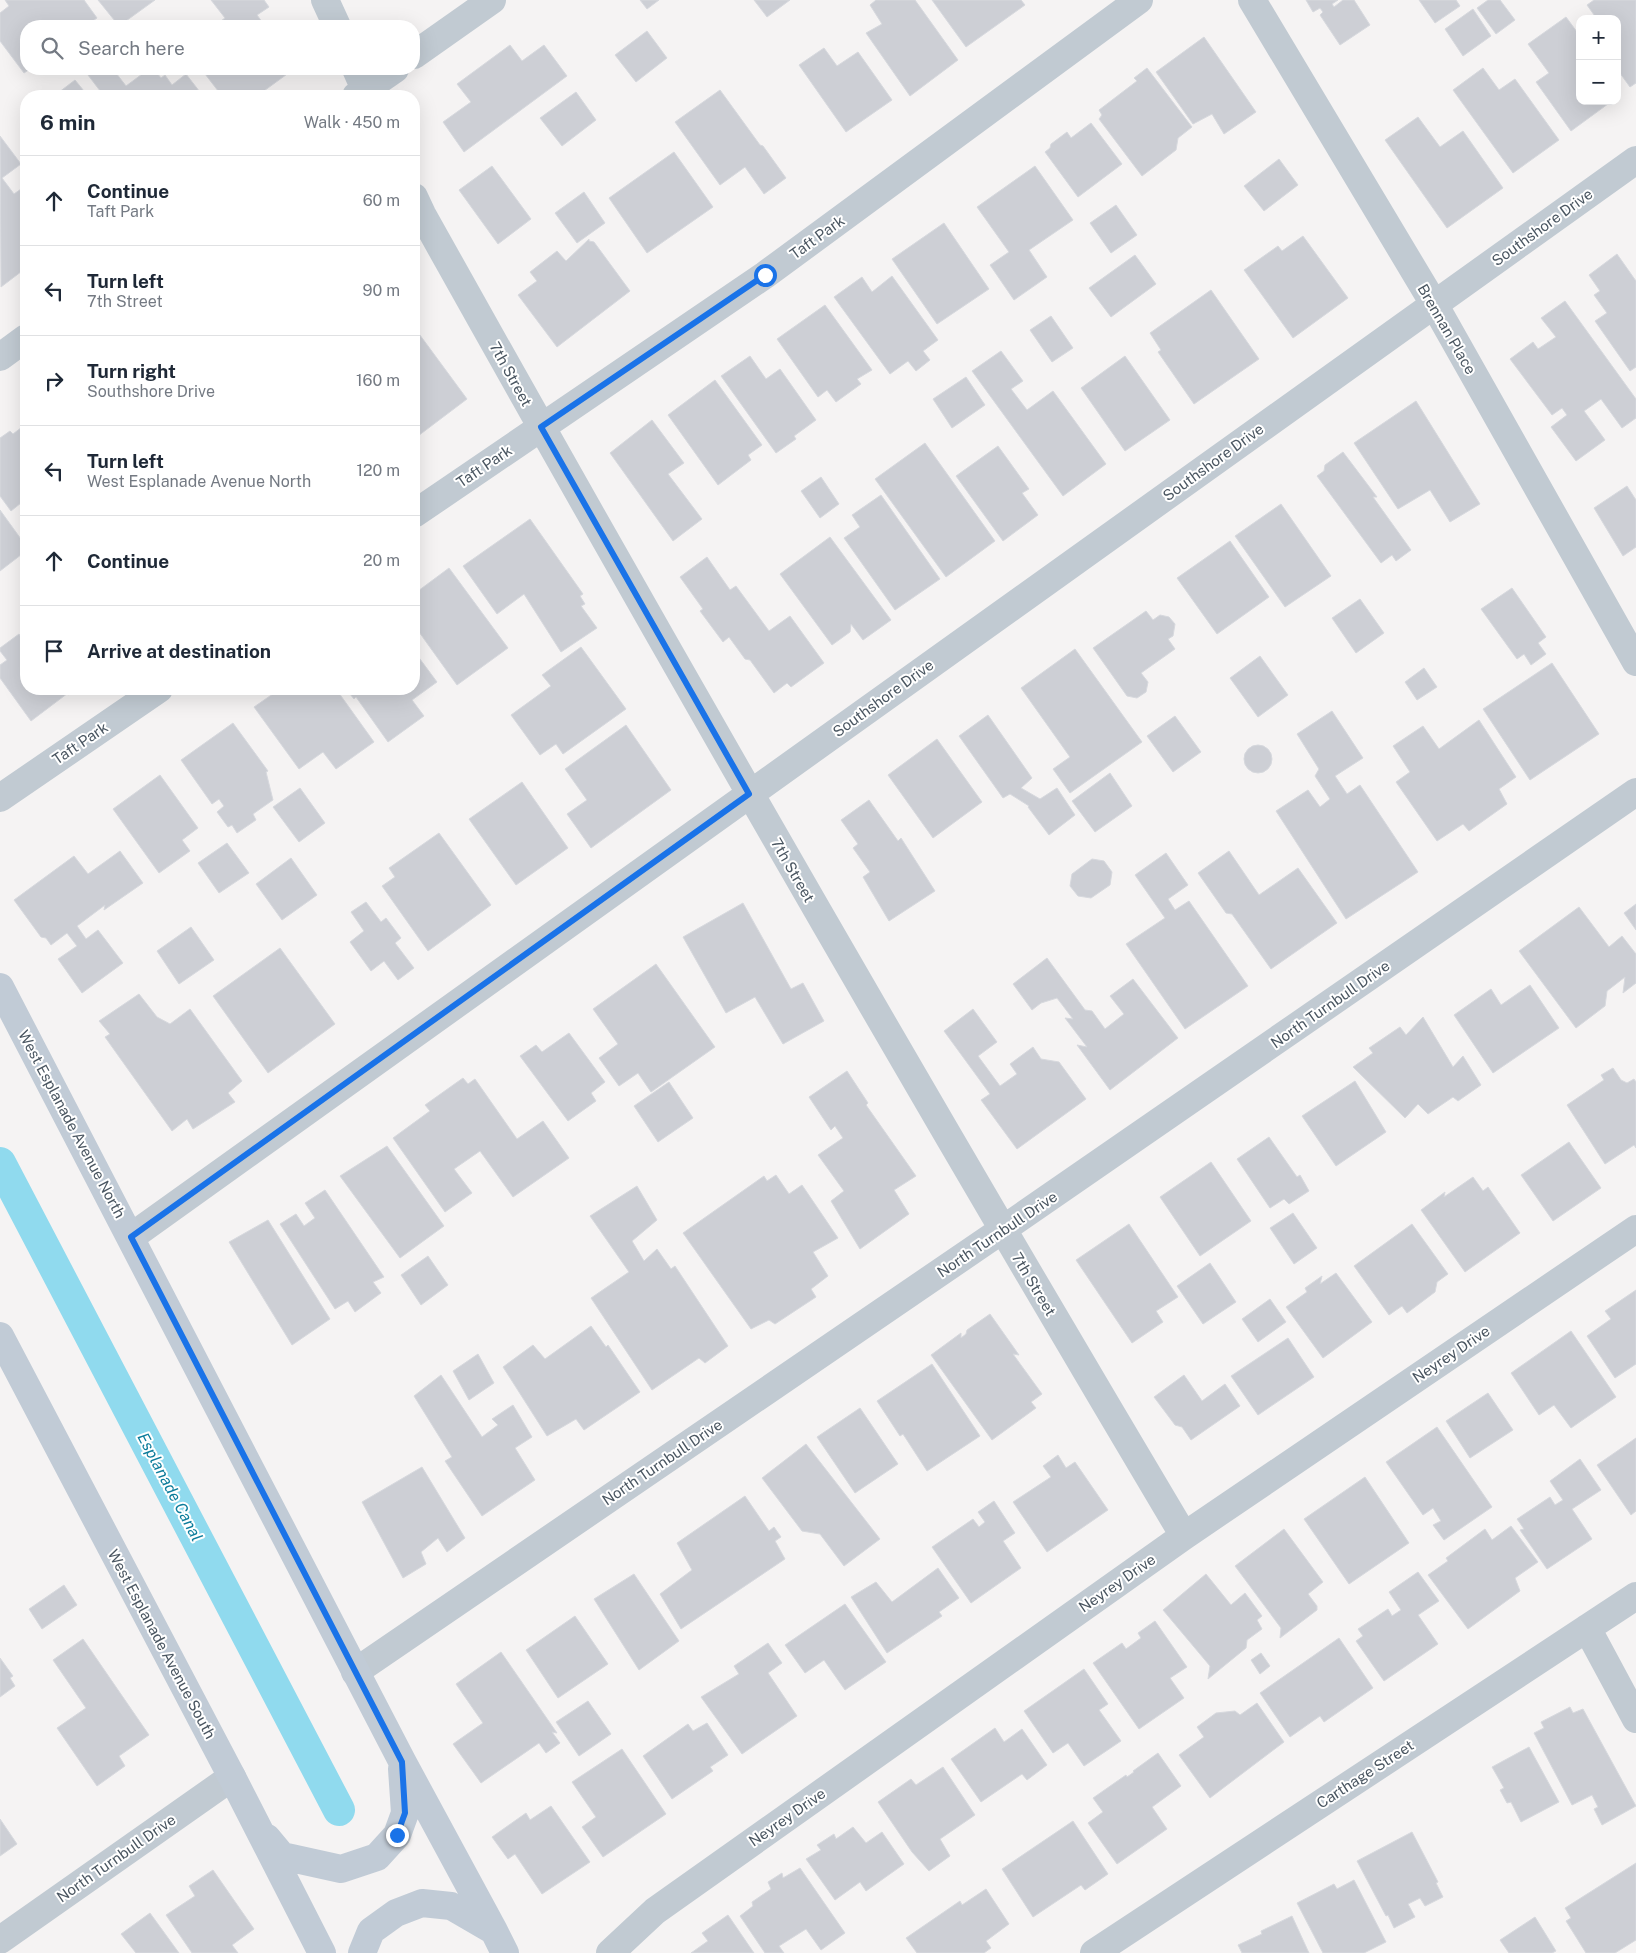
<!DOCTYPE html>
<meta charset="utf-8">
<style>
:root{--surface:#fff;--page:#f2f2f3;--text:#1f2937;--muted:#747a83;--line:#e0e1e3}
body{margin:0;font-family:"Public Sans",sans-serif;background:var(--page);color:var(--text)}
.controls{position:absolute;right:15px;top:15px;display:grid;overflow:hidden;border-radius:10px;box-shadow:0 5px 20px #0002}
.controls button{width:45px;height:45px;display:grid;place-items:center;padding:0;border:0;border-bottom:1px solid var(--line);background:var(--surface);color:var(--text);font:25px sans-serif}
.stop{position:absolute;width:15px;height:15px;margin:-11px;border:4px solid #1a73e8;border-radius:50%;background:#fff}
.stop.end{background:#1a73e8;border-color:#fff;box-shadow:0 1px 5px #0008}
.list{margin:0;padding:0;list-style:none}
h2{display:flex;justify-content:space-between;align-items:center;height:65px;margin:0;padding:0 20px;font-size:21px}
h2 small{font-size:16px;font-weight:400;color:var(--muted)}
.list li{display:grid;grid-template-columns:32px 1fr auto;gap:15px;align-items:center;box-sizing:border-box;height:90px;padding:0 20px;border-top:1px solid var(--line)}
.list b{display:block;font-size:19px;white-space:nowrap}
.list p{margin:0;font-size:16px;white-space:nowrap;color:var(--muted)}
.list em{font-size:16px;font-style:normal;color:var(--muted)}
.icon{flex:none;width:28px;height:28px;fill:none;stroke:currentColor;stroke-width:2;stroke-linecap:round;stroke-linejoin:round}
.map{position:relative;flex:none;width:1636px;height:1953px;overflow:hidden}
.search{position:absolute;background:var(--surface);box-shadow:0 5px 20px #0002;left:20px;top:20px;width:400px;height:55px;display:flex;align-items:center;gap:12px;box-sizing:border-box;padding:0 18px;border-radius:20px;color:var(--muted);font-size:19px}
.panel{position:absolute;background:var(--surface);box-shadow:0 5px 20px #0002;left:20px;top:90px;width:400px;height:605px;border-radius:20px}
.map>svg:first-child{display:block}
</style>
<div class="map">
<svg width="1636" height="1953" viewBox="0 0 1636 1953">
<rect width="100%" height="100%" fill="#f5f3f3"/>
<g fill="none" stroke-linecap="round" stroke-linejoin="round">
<path stroke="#90daee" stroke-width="32" d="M0 1163 339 1810"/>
</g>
<path fill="#cdcfd5" stroke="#d7d9de" d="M5 0H84L97 18 85 26H26V69H30L24 73 0 41V13L9 6Z
M98 0H155L119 26Z
M211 0H264L269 7 257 15 265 26H214L225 18Z
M640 0H659L647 9Z
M754 0H790L767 17Z
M876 0H915L958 60 910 96 866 33 882 24 870 5Z
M932 0H1021L1025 5 966 47Z
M1306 0H1338L1332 4 1334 7 1343 0H1354L1370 25 1340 45 1320 15 1323 12 1320 8 1313 12Z
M1419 0H1456L1460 6 1435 23Z
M1488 0H1500L1515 20 1496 34 1477 8Z
M1594 0H1636V83L1630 87 1617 69V19H1597L1587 5Z
M1473 9 1491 36 1463 56 1445 29Z
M1566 17 1580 36V101H1612L1571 131 1536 82 1549 73 1528 44Z
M647 31 667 58 636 82 615 55Z
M1204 37 1256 112 1224 134 1212 114 1193 124 1156 72Z
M510 45 522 61 544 45 567 76 464 152 443 122 471 102 457 84Z
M824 48 837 66 858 52 892 100 846 132 799 65Z
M1147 68 1192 127 1178 138 1176 150 1142 176 1099 119 1102 115 1099 110 1137 81 1134 78Z
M1483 68 1499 90 1515 79 1559 140 1513 173 1453 90Z
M97 69H113L126 86 149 69H154L161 78 165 75 172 85 186 74 203 96H104L88 75Z
M204 69H294L257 96H222L202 70Z
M75 80 88 96H54Z
M720 90 760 145 763 146 786 178 764 194 745 167 720 185 675 122Z
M576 92 596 120 562 146 540 118Z
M1418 117 1440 147 1463 131 1503 188 1447 228 1385 140Z
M1091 123 1122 164 1078 197 1045 152 1050 148 1051 144 1067 132 1071 138Z
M0 136 21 164 2 178 14 194 21 189 26 196V268L1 287Z
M674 152 713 207 647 253 609 198Z
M1279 159 1298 185 1264 211 1244 186Z
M492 166 531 219 498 244 459 190Z
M1035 166 1073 220 1029 250 1047 277 1014 300 990 265 1009 252 977 207Z
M584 192 605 223 577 243 555 213Z
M1116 205 1137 235 1111 253 1090 223Z
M944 223 989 289 937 324 892 259Z
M1303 236 1348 298 1293 338 1244 270 1278 246 1282 251Z
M589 239V241L594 242 630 291 557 347 518 295 537 281 530 272 557 251 566 261Z
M1617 254 1636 281V367L1630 371 1595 321 1607 313 1594 295 1600 291 1589 275Z
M1135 255 1156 284 1111 317 1089 288Z
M892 276 938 340 923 351 930 360 916 371 908 361 890 374 834 297 862 277 872 292Z
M1211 290 1259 359 1194 404 1158 352 1161 350 1150 333Z
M1565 301 1636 399V418L1622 428 1601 399 1584 411 1605 440 1576 461 1551 427 1567 415 1562 408 1552 415 1510 359 1533 342 1538 349 1556 337 1541 318Z
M825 305 872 370 857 379 861 384 836 402 827 390 818 397 777 339Z
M1051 316 1073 348 1052 362 1030 330Z
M414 327 467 399 414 439Z
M1001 351 1023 381 1011 389 1027 410 1053 391 1106 464 1063 496 972 371Z
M750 356 766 379 780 369 816 420 794 436 796 439 776 453 721 376Z
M1125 356 1170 420 1125 451 1081 388Z
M966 377 985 405 952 428 933 399Z
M715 380 762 445 748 455 751 460 718 485 668 415Z
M1416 401 1480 504 1450 522 1430 490 1398 509 1354 443Z
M652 420 684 463 668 474 702 519 673 541 610 453Z
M26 424V499L11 511 0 496V438L10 431 13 434Z
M925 443 995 541 946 577 875 479Z
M998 446 1029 489 1022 493 1038 515 1003 541 956 476Z
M1343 452 1377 497H1373L1411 550 1396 561 1392 555 1381 563 1317 476 1324 471 1325 465Z
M821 477 839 504 820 518 801 491Z
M1627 486 1636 500V547L1623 556 1594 508Z
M881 495 940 579 895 610 844 538 860 527 852 515Z
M1281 504 1331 576 1285 607 1235 536Z
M0 510 26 546V551L0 571Z
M530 519 583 594 580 596 585 604 581 606 597 628 561 652 524 594 497 614 463 566Z
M830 537 891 620 863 640 851 624 850 632 832 645 780 574Z
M1230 541 1269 597 1217 634 1177 578Z
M707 557 730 590 736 586 769 631 790 616 824 663 791 687 787 683 774 693 750 660 745 659 729 637 723 642 700 611 703 609 680 577Z
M449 568 508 648 457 685 414 625V604L416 602 414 599V594Z
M1512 588 1546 637 1538 643 1546 654 1531 665 1524 654 1517 659 1481 609Z
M1360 599 1384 633 1356 653 1332 618Z
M1146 611 1153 620 1160 615 1169 617 1175 624 1173 636 1168 639 1175 649 1141 673 1148 682 1146 692 1137 698 1127 696 1093 648Z
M19 634 26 644V689H76L68 695V693L31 721 0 678V665L7 660 0 651V648Z
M581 647 626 709 563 754 556 744 540 755 511 715 551 686 542 675Z
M1075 649 1142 742 1070 793 1053 769 1070 757 1021 688Z
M414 651 437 682 412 700 424 716 388 742 356 697 354 699 346 689H414Z
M1260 656 1288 695 1258 717 1230 678Z
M1552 663 1599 734 1530 780 1483 709Z
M1424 668 1437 687 1417 700 1405 682Z
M280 689H336L374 742 336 769 323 752 299 769 254 707Z
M1332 711 1363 758 1335 776 1347 794 1360 785 1418 872 1346 919 1276 811 1308 790 1320 807 1330 799 1315 776 1319 769 1297 734Z
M988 715 1032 778 1021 788 1040 799 1057 788 1075 815 1049 835 1028 807 1029 806 1010 794 1003 798 959 736Z
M1175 716 1201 752 1173 772 1147 736Z
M1479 720 1516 777 1499 789 1507 804 1469 831 1463 824 1437 841 1396 782 1410 772 1393 746 1423 726 1439 749Z
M233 723 268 771 266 772 273 800 253 814 256 820 237 833 232 825 228 827 217 812 224 806 219 799 212 804 181 760Z
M626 725 671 790 591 848 567 814 587 800 565 769Z
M937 739 982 802 933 838 888 775Z
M1244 759a14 14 0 1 1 28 0a14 14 0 1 1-28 0Z
M1110 773 1132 806 1095 832 1072 801Z
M160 775 198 828 182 840 190 851 159 873 113 809Z
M522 782 568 848 516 885 469 819Z
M300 788 325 823 299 842 273 807Z
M869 800 898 841 901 838 935 891 889 921 863 877 870 872 853 848 858 844 841 820Z
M439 833 491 905 428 951 382 886 395 877 389 868Z
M227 843 249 873 219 893 198 863Z
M120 851 143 883 104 910 105 905 77 926 86 939 98 930 123 963 82 993 58 959 77 946 67 933 51 945 46 938 41 937 14 900 74 856 88 874Z
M1229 851 1259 895 1298 868 1337 923 1271 969 1232 914 1226 913 1198 873Z
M1166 853 1188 885 1168 899 1175 910 1189 901 1248 986 1185 1029 1126 944 1165 918 1135 875Z
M291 858 317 895 282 920 256 884Z
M1092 859 1104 861 1112 872 1110 885 1091 898 1078 896 1070 886 1072 874Z
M366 902 381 922 386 918 401 938 395 943 414 968 398 980 384 961 371 971 350 942 364 931 351 912Z
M743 903 791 989 803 983 824 1021 783 1044 755 997 726 1013 683 937Z
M1636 904V930L1624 913Z
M1579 907 1609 947 1622 936 1636 954V983L1623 993 1625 977 1607 991 1605 1006 1576 1028 1519 951Z
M191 927 214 960 179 984 157 951Z
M280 948 335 1024 268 1073 213 996Z
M1047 958 1085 1010 1092 1011 1105 1029 1124 1014 1110 996 1133 979 1178 1038 1110 1090 1077 1045 1087 1047 1065 1018 1073 1019 1057 998 1041 1003 1032 1010 1013 984Z
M656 964 715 1047 651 1092 638 1073 619 1086 599 1058 618 1044 593 1009Z
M1530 985 1559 1028 1493 1073 1454 1015 1491 989 1501 1005Z
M139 994 157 1017 170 1024 190 1009 242 1081 228 1093 235 1102 193 1129 187 1119 172 1131 105 1037 110 1034 99 1021Z
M973 1009 997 1042 978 1056 1000 1086 1017 1074 1010 1064 1033 1047 1041 1059 1059 1062 1086 1099 1017 1149 981 1100 990 1094 944 1031Z
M1423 1017 1453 1067 1463 1056 1481 1085 1458 1101 1453 1097 1428 1114 1418 1104 1405 1118 1353 1067 1373 1053 1369 1048 1400 1027 1406 1035Z
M569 1033 605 1082 591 1093 596 1101 568 1121 520 1056 536 1045 542 1052Z
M1613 1068 1621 1080 1627 1083 1634 1079 1636 1082V1148L1634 1145 1605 1164 1567 1105 1604 1080 1601 1075Z
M847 1071 868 1103 866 1105 916 1176 894 1190 909 1214 860 1249 831 1201 844 1191 818 1155 843 1138 835 1126 831 1130 809 1097Z
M463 1078 468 1084 475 1079 517 1139 543 1121 569 1158 513 1197 480 1151 454 1169 472 1193 445 1212 393 1138 430 1111 425 1105Z
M1355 1081 1386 1132 1336 1166 1302 1116Z
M669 1082 693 1118 658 1142 634 1106Z
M1269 1137 1297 1177 1300 1175 1309 1191 1289 1204 1284 1199 1270 1208 1237 1159Z
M1569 1142 1601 1188 1553 1221 1521 1175Z
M387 1146 444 1226 400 1258 340 1176Z
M1211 1162 1251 1221 1200 1256 1160 1197Z
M776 1175 789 1194 802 1185 838 1238 813 1252 828 1276 811 1289 816 1297 775 1324 769 1320 751 1329 683 1233 764 1176 767 1181Z
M1473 1177 1483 1191 1488 1187 1520 1233 1465 1272 1421 1210 1445 1192 1444 1197Z
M637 1186 657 1220 632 1241 644 1261 657 1249 671 1269 675 1266 728 1346 705 1363 699 1358 652 1390 591 1298 629 1272 590 1216Z
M325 1190 384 1277 373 1282 381 1293 355 1312 348 1301 335 1309 280 1224 296 1214 304 1226 315 1218 305 1203Z
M1293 1213 1317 1248 1294 1264 1270 1228Z
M268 1220 330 1319 292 1345 229 1242Z
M1129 1224 1178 1297 1156 1311 1163 1322 1132 1343 1076 1260Z
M1412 1224 1448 1274 1437 1282 1435 1292 1407 1313 1402 1306 1389 1315 1354 1266Z
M428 1256 448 1285 421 1305 401 1275Z
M1210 1263 1236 1302 1203 1324 1177 1286Z
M1336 1273 1372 1322 1323 1358 1286 1307 1307 1292 1305 1288 1322 1276 1320 1284Z
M1636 1290V1364L1615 1378 1587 1336 1611 1319 1605 1311Z
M1270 1299 1286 1322 1258 1342 1242 1319Z
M990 1314 1019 1355 1013 1354 1042 1394 1031 1402 1036 1408 992 1440 931 1355 961 1333V1338L966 1334 967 1330Z
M591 1326 606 1347 608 1345 640 1392 584 1430 576 1419 547 1436 503 1367 533 1345 545 1359Z
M1571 1331 1616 1397 1571 1428 1554 1405 1539 1415 1511 1373Z
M1288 1338 1314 1377 1258 1415 1231 1376Z
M478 1354 494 1383 469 1400 453 1371Z
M932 1364 980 1436 927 1471 903 1434 900 1436 877 1401Z
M441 1375 482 1437 498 1425 492 1419 513 1405 532 1437 515 1448 535 1480 482 1516 445 1461 452 1457 414 1396Z
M1184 1375 1202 1401 1225 1384 1240 1406 1191 1440 1182 1427 1175 1425 1154 1397Z
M1488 1393 1513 1430 1470 1458 1446 1421Z
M860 1408 898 1464 855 1493 817 1437Z
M1437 1427 1492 1507 1444 1540 1433 1525 1441 1521 1433 1508 1423 1515 1386 1462Z
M1636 1438V1511L1631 1515 1597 1465Z
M806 1444 880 1539 844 1566 820 1534 802 1531 762 1478Z
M1058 1455 1066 1468 1075 1462 1108 1510 1047 1552 1013 1502 1051 1477 1043 1466Z
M1580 1459 1601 1490 1572 1509 1592 1539 1547 1569 1520 1530 1524 1529 1517 1519 1550 1497 1555 1505 1563 1500 1550 1481Z
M422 1467 465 1538 447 1552 438 1538 421 1552 426 1564 403 1578 362 1502Z
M1365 1477 1409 1543 1349 1584 1304 1519Z
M745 1496 769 1531 774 1527 781 1537 775 1541 785 1559 681 1629 660 1594 692 1570 677 1543Z
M994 1501 1015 1533 1003 1541 1021 1568 971 1603 932 1547 973 1519 979 1527 985 1522 978 1512Z
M1511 1526 1538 1562 1515 1578 1520 1591 1468 1629 1428 1575 1448 1561 1446 1558 1485 1529 1492 1540Z
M1284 1529 1323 1582 1308 1594 1317 1606V1610L1280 1638 1281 1628 1235 1566Z
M938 1568 959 1598 939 1612 942 1616 887 1653 851 1597 876 1582 892 1602Z
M1418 1572 1439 1601 1418 1615 1438 1644 1384 1681 1356 1641 1363 1636 1358 1629 1388 1609 1392 1616 1401 1610 1389 1592Z
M634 1574 679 1641 639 1670 594 1599Z
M1206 1574 1231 1605 1245 1593 1262 1616 1257 1620 1262 1629 1247 1640 1246 1648 1208 1679 1210 1666 1163 1610Z
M64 1585 77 1605 42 1629 29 1609Z
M845 1604 886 1662 845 1690 824 1660 805 1673 785 1645Z
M575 1616 608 1664 558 1698 526 1650Z
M1155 1621 1187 1667 1170 1678 1184 1698 1139 1729 1093 1663 1122 1643 1126 1649 1141 1638 1138 1633Z
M1339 1638 1373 1688 1324 1722 1320 1716 1290 1737 1260 1693Z
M83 1639 149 1735 119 1756 125 1766 97 1786 57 1728 86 1708 53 1660Z
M768 1643 782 1663 768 1673 797 1716 742 1754 701 1697 739 1674 734 1666Z
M501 1652 557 1733 552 1732 560 1743 546 1753 539 1743 481 1783 453 1744 483 1723 456 1684Z
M1261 1653 1270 1666 1260 1674 1251 1660Z
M0 1658 13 1676 10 1678 15 1686 0 1697Z
M1084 1669 1108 1704 1099 1710 1121 1741 1084 1766 1068 1743 1053 1753 1024 1711Z
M588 1701 611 1734 579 1756 556 1722Z
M1257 1703 1284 1742 1210 1798 1179 1755 1204 1737 1197 1727 1216 1713 1235 1711 1240 1715Z
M1570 1707 1573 1713 1583 1709 1636 1806 1602 1825 1594 1809 1598 1807 1592 1795 1572 1805 1534 1733 1544 1728 1541 1722Z
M707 1723 728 1755 710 1767 713 1771 672 1799 643 1756 688 1724 693 1731Z
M995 1728 1004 1742 1022 1729 1047 1765 1027 1780 1022 1774 981 1802 951 1759Z
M1529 1747 1559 1802 1521 1822 1511 1802 1507 1803 1500 1790 1504 1788 1492 1767Z
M622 1749 666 1814 603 1857 582 1827 596 1817 572 1782Z
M1158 1753 1181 1786 1152 1807 1167 1829 1117 1864 1088 1823 1103 1812 1093 1798 1126 1775 1127 1777 1134 1772 1133 1771Z
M943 1767 975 1815 940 1839 950 1856 929 1871 912 1852 878 1802 911 1779 916 1785Z
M551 1806 590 1862 542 1894 515 1854 508 1859 492 1837 526 1813 530 1820Z
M0 1819 17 1844 0 1856Z
M1073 1821 1108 1874 1085 1890 1081 1885 1033 1917 1002 1869Z
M853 1827 866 1843 882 1832 904 1864 866 1891 860 1882 835 1900 806 1859 821 1850 817 1845 834 1834 836 1839Z
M1412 1832 1438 1882 1436 1883 1443 1897 1425 1906 1420 1898 1408 1904 1415 1917 1394 1928 1388 1915 1386 1916 1357 1861Z
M1636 1863V1940L1615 1953H1586L1566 1921 1571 1918 1565 1908Z
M800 1868 845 1933 821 1950 806 1929 779 1946 784 1953H765L740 1916 753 1906 752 1902 771 1889 768 1882 782 1873 783 1878Z
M213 1870 254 1929 232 1945 238 1953H192L166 1915 195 1896 189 1886Z
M1354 1880 1386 1942 1364 1953H1323L1297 1903 1334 1884 1337 1889Z
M986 1889 1009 1924 986 1941 991 1948 984 1953H917L906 1938 960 1901 962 1905Z
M150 1913 179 1953H136L121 1934Z
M728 1915 754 1953H691L708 1941 702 1933Z
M1292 1916 1309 1953H1242L1238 1945 1262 1934 1261 1931Z
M1535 1917 1556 1951 1552 1953H1509L1500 1940Z"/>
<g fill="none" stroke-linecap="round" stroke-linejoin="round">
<path stroke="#c1cad2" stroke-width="28" d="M325 0 337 26
M1252 0 1434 304 1636 662
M414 55 492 0
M356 69 368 96
M356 96 395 69
M414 197 422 214C670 658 924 1099 1184 1536
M0 357 26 338
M414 514 765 275 1139 0
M0 798 159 689
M131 1237 1636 160
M1587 1628 1636 1719
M355 1672 1002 1230 1636 792
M0 1940 232 1777
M610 1953 655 1911 1184 1536 1636 1229
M1094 1953 1636 1596"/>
<path stroke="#c1cbd6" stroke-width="28" d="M0 987 402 1761 494 1931 505 1953
M0 1336 232 1777 322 1953
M267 1838 282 1856 341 1869 377 1857 397 1835 405 1813 402 1769
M362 1953 371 1931 396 1913 422 1903 451 1906 494 1931"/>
</g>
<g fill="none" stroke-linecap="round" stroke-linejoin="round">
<path stroke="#1a73e8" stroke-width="6" d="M397 1835 405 1813 402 1762 131 1237 749 794 541 427 765 275"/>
</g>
<g text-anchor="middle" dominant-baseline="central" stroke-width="4" stroke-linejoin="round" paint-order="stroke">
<g font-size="15" fill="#4a5661" stroke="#fff">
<text transform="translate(1542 227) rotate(-36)">Southshore Drive</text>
<text transform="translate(817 237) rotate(-36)">Taft Park</text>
<text transform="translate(1447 329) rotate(60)">Brennan Place</text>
<text transform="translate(511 374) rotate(61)">7th Street</text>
<text transform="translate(1213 462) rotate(-36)">Southshore Drive</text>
<text transform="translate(484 466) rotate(-34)">Taft Park</text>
<text transform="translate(883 698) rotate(-36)">Southshore Drive</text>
<text transform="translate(80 743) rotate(-34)">Taft Park</text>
<text transform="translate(793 870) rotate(60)">7th Street</text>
<text transform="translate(1330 1004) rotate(-35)">North Turnbull Drive</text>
<text transform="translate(72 1124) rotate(62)">West Esplanade Avenue North</text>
<text transform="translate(997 1234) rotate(-34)">North Turnbull Drive</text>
<text transform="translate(1034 1284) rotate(59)">7th Street</text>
<text transform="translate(1451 1354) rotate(-34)">Neyrey Drive</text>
<text transform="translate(662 1462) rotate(-34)">North Turnbull Drive</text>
<text transform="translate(1117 1583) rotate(-35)">Neyrey Drive</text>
<text transform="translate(162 1644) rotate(62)">West Esplanade Avenue South</text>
<text transform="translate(1365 1774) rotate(-33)">Carthage Street</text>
<text transform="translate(787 1817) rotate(-35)">Neyrey Drive</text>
<text transform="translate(116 1858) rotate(-35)">North Turnbull Drive</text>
</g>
<g font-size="16" font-style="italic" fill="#0c7c9b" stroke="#fff">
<text transform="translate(170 1487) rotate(62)">Esplanade Canal</text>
</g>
</g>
</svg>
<div class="controls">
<button>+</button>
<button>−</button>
</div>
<div class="stop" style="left:765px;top:275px"></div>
<div class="stop end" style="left:397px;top:1835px"></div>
<div class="search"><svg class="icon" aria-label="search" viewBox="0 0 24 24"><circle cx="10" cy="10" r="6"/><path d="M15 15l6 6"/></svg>Search here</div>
<section class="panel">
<h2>6 min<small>Walk · 450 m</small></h2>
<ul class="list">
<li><svg class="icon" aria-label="ahead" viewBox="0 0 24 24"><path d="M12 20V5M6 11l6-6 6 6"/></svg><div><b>Continue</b><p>Taft Park</p></div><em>60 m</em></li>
<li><svg class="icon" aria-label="left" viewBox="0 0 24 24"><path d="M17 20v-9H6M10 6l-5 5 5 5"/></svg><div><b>Turn left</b><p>7th Street</p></div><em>90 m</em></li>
<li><svg class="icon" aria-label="right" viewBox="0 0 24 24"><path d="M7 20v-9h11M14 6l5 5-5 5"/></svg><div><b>Turn right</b><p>Southshore Drive</p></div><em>160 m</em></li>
<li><svg class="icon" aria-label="left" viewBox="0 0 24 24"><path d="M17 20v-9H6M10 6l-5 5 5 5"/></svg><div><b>Turn left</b><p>West Esplanade Avenue North</p></div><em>120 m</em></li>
<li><svg class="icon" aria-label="ahead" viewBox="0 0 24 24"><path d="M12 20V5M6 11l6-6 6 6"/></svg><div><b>Continue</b></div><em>20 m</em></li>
<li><svg class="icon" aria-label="arrive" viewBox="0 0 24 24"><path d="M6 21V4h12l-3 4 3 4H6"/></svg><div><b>Arrive at destination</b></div></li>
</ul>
</section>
</div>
